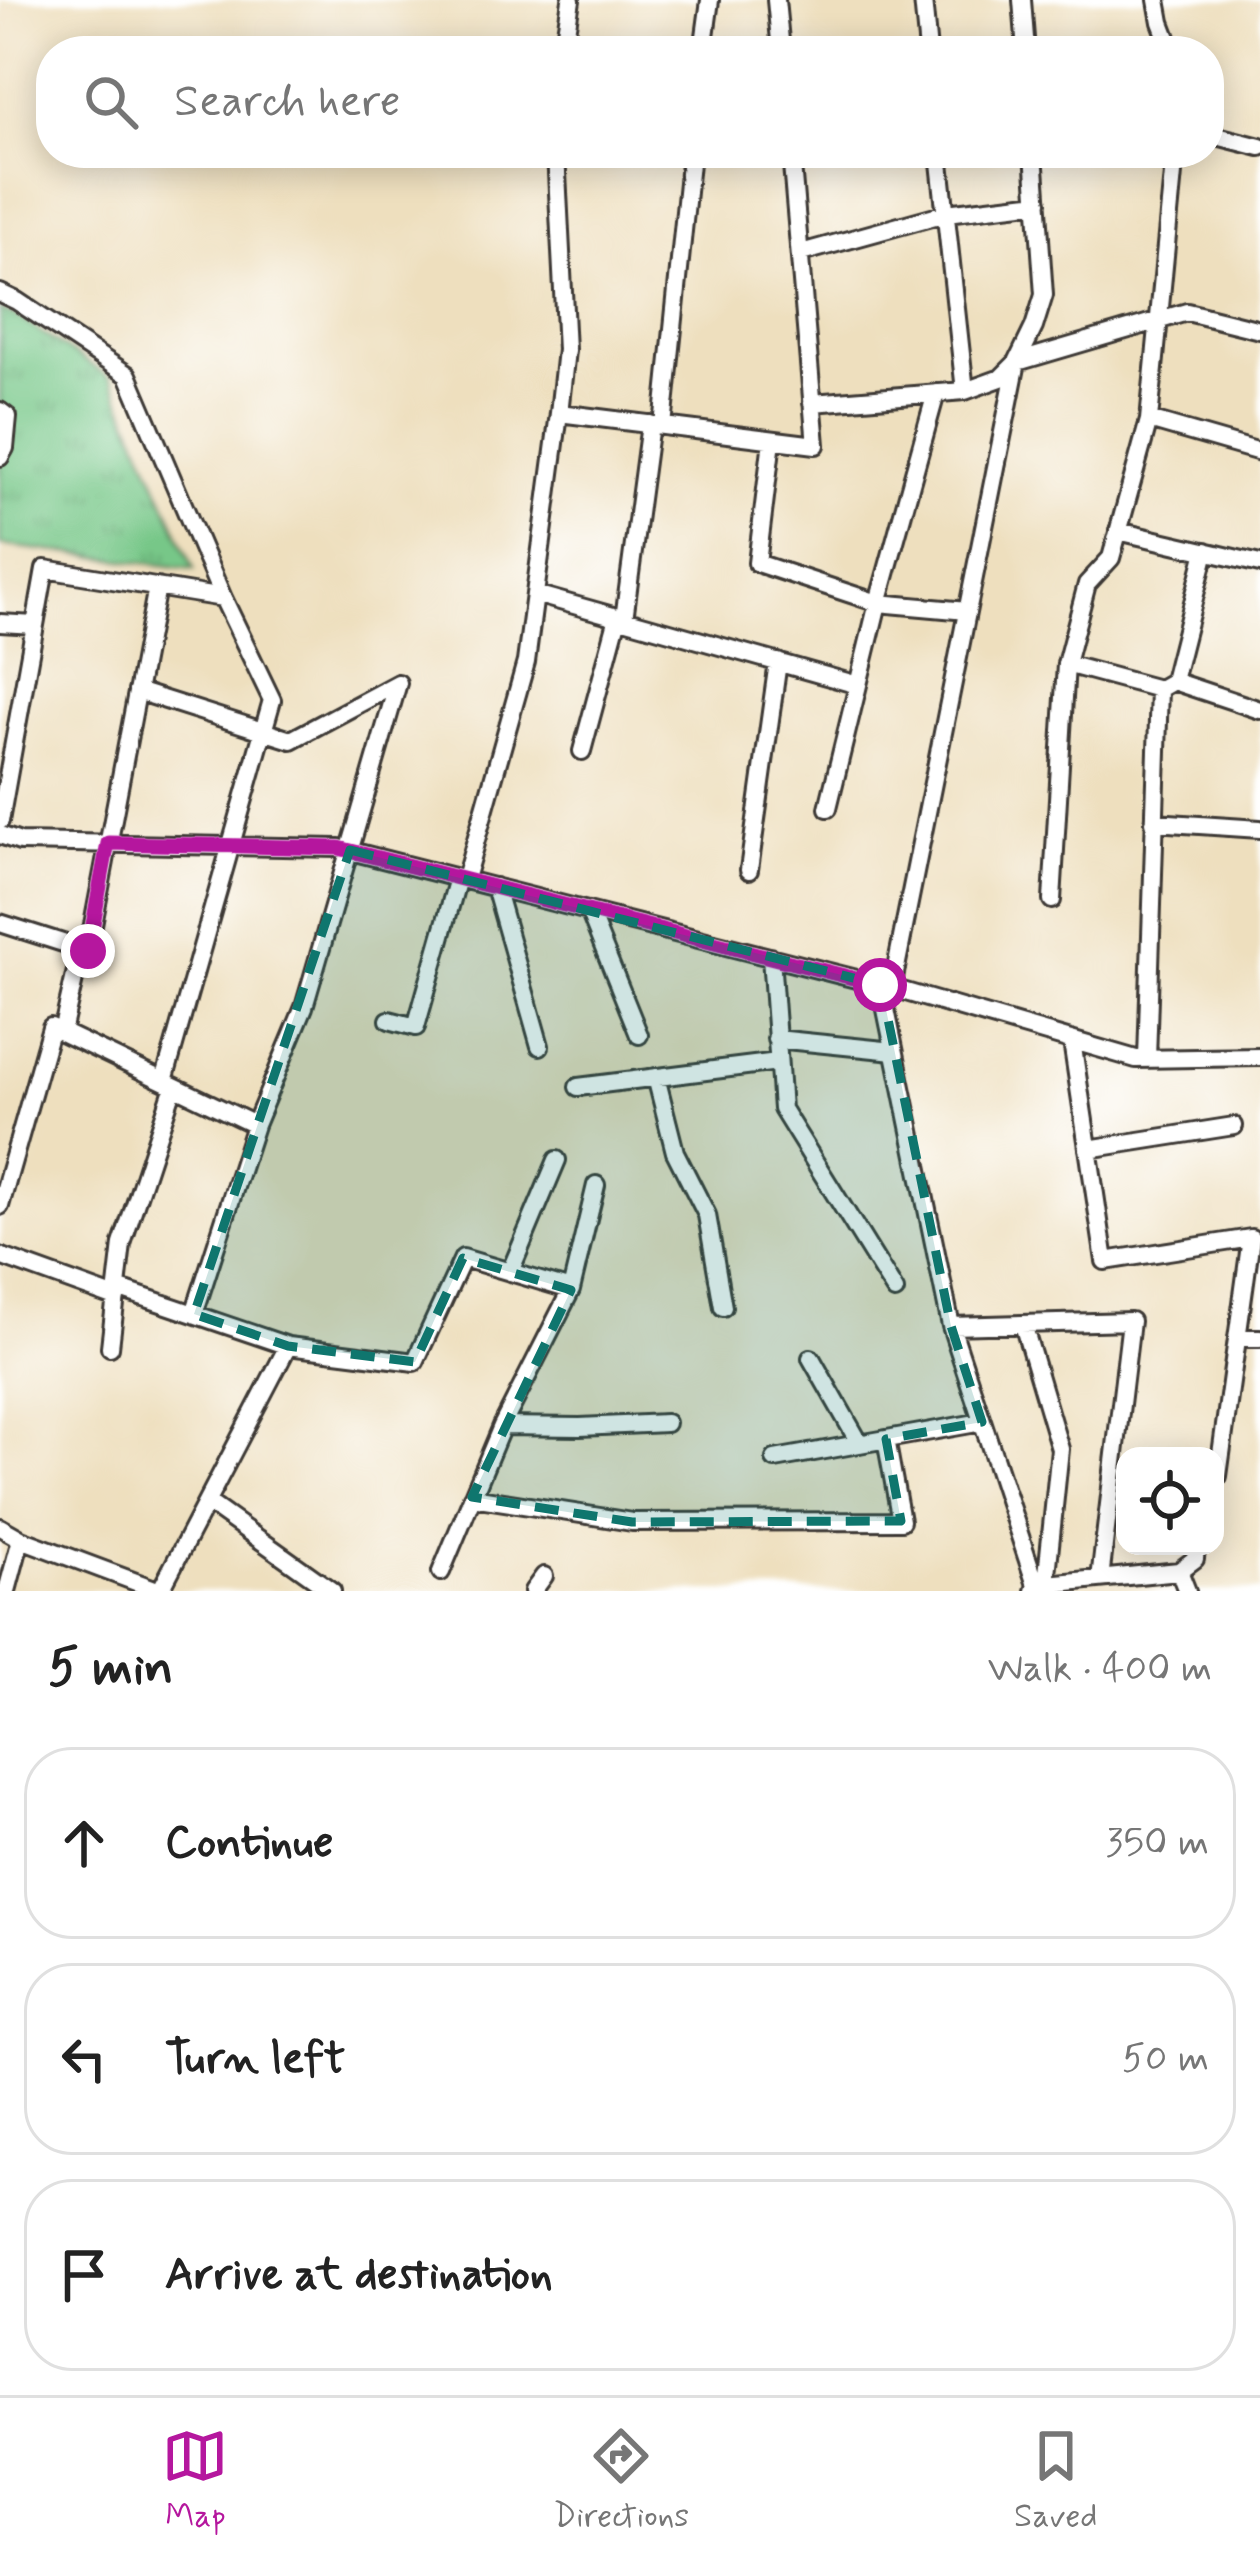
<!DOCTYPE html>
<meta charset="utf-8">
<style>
:root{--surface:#fff;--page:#f6f6f6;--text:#222;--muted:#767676;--line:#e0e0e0;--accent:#b5179e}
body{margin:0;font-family:Mynerve,sans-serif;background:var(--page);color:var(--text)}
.controls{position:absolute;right:36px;bottom:36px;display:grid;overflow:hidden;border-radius:24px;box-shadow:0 6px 30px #0003}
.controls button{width:108px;height:108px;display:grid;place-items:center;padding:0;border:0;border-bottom:3px solid var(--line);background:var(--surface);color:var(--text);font:60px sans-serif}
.stop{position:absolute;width:36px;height:36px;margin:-27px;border:9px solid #b5179e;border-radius:50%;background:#fff}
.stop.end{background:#b5179e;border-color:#fff;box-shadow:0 3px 12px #0008}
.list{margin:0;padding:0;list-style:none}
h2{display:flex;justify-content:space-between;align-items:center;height:156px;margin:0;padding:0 48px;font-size:51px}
h2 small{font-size:39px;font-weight:400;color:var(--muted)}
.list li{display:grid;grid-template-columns:78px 1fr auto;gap:36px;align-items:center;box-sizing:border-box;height:192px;margin:0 24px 24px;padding:0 24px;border:3px solid var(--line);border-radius:48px}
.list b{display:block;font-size:45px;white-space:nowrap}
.list em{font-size:39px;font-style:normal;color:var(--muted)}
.icon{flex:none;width:66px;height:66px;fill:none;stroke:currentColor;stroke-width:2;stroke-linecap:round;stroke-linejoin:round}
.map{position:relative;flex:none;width:1260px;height:1591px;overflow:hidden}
.search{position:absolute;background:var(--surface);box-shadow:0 6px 30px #0003;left:36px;right:36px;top:36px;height:132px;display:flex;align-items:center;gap:30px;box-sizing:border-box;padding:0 42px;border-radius:48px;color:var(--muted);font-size:45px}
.sheet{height:804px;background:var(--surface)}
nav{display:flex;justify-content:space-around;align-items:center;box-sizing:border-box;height:168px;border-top:3px solid var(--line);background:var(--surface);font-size:33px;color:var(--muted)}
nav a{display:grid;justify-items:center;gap:6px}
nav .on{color:var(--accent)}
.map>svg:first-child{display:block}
</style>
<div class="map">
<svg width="1260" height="1591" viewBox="0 0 1260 1591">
<defs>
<pattern id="grass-tufts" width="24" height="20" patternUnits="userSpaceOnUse" patternTransform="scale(3)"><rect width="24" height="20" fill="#77c788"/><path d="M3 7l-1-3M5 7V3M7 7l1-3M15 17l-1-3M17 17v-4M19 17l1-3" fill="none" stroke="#66aa75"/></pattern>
</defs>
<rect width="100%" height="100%" fill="#fff"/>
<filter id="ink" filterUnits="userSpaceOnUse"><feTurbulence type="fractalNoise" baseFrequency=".00833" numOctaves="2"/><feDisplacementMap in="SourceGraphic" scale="24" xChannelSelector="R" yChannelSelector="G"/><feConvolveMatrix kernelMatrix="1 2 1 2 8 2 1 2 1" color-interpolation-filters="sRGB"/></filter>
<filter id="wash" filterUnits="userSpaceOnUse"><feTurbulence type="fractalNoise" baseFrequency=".004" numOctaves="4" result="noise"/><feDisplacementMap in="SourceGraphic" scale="48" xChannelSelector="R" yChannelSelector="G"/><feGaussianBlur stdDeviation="2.7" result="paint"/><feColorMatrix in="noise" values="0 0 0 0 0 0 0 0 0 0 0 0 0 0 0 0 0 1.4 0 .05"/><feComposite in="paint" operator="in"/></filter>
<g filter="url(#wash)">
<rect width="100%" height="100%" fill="#eedfbe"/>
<path fill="url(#grass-tufts)" stroke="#4a7252" stroke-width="3" d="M0 309 16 316 111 378 194 569 0 545Z"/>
</g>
<g filter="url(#ink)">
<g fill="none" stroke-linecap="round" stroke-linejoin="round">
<g stroke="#3c3934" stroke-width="22">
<path id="minor" d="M776 0 781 51
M923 0 928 51
M1022 0 1026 51
M1157 0 1161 22 1172 51
M563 51 571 0
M703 51 710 0
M1209 134 1260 147
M939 153 965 391
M1034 153 1044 295 1034 327 1017 362 892 988 1136 1059 1260 1057
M801 253 946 213 1038 202
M0 293 17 301 128 375 223 598 272 700 164 1081
M812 403 965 391 1001 378 1017 362 1187 312 1260 330
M0 411 8 417 5 448 0 457
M559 413 816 445 791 153
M1149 420 1260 452
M663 426 691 153
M772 440 757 563 878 603 967 611
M1118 531 1260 564
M535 594 858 685
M624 619 650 424
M0 623 35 625
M1066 664 1159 689 1173 681 1206 551
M1173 681 1260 710
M137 691 291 740 398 683
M582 751 618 617
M828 808 878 603 936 393
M0 821 45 569 223 598
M1154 822 1260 829
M0 835 20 842 339 848 892 988
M749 870 778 662
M465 879 526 662 559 413 566 350 556 153
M495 887 540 1046
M1052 900 1066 664 1087 584 1111 558 1149 420 1175 153
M589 911 639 1035
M0 923 88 951 157 587
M771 957 782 1109 895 1291
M881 985 951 1326 1036 1585 1034 1591
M389 1020 416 1027 458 878
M62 1032 81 949
M776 1039 894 1051
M1072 1041 1105 1261 1251 1238 1218 1476 1215 1477
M1147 1059 1159 689
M656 1077 675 1152 707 1215 723 1307
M578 1087 778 1062
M1088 1149 1234 1126
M0 1206 51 1027 255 1125
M0 1256 116 1298
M510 1272 557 1160
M117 1288 288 1346 415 1362 463 1258 571 1290
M194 1314 255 1125 304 1007 398 683
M1023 1324 1060 1449 1046 1584
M951 1326 1131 1321 1100 1579
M1237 1338H1260
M110 1347 122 1244 174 1086
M811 1358 860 1444
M502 1426 580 1427 666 1423
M775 1459 982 1422
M472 1497 632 1522 901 1521 886 1439
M207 1502 332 1591
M0 1527 21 1539 160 1591
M1179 1571 1187 1591
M441 1572 502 1426 571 1290 596 1185
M1037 1585 1179 1571 1195 1559 1196 1546
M7 1591 21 1539
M160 1591 288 1346
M533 1591 544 1576"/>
</g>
<use href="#minor" stroke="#fff" stroke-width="16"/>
</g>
</g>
<g fill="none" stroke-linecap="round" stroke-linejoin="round" filter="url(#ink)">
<path stroke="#b5179e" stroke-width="15" d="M88 951 108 843 339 848 880 985"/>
</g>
<path fill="#0f766e" fill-opacity="0.2" stroke="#0f766e" stroke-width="9" stroke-dasharray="24 15" stroke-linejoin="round" d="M350 850 881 985 951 1326 982 1422 886 1439 901 1521 632 1522 472 1497 571 1290 463 1258 415 1362 288 1346 194 1314Z"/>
</svg>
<div class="controls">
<button><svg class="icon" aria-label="locate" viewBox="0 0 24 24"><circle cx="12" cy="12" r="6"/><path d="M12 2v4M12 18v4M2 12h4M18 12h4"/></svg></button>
</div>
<div class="stop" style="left:880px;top:985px"></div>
<div class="stop end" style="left:88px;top:951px"></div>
<div class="search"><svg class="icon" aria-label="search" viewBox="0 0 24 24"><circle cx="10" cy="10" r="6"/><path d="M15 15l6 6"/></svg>Search here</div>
</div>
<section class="sheet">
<h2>5 min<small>Walk · 400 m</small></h2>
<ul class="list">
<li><svg class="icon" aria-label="ahead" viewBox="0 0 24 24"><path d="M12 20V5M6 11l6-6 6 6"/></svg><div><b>Continue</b></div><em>350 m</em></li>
<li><svg class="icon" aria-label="left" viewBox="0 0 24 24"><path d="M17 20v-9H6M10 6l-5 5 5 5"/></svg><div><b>Turn left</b></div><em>50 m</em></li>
<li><svg class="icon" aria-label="arrive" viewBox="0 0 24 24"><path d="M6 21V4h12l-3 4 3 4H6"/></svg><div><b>Arrive at destination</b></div></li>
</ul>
</section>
<nav>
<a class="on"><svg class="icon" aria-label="map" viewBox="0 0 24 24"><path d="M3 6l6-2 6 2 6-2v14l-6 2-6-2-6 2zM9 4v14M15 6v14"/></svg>Map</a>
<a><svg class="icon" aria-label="directions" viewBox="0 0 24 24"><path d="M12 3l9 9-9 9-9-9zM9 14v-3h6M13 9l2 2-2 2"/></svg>Directions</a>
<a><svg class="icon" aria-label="saved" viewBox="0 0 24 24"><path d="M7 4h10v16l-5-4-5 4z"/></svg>Saved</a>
</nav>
